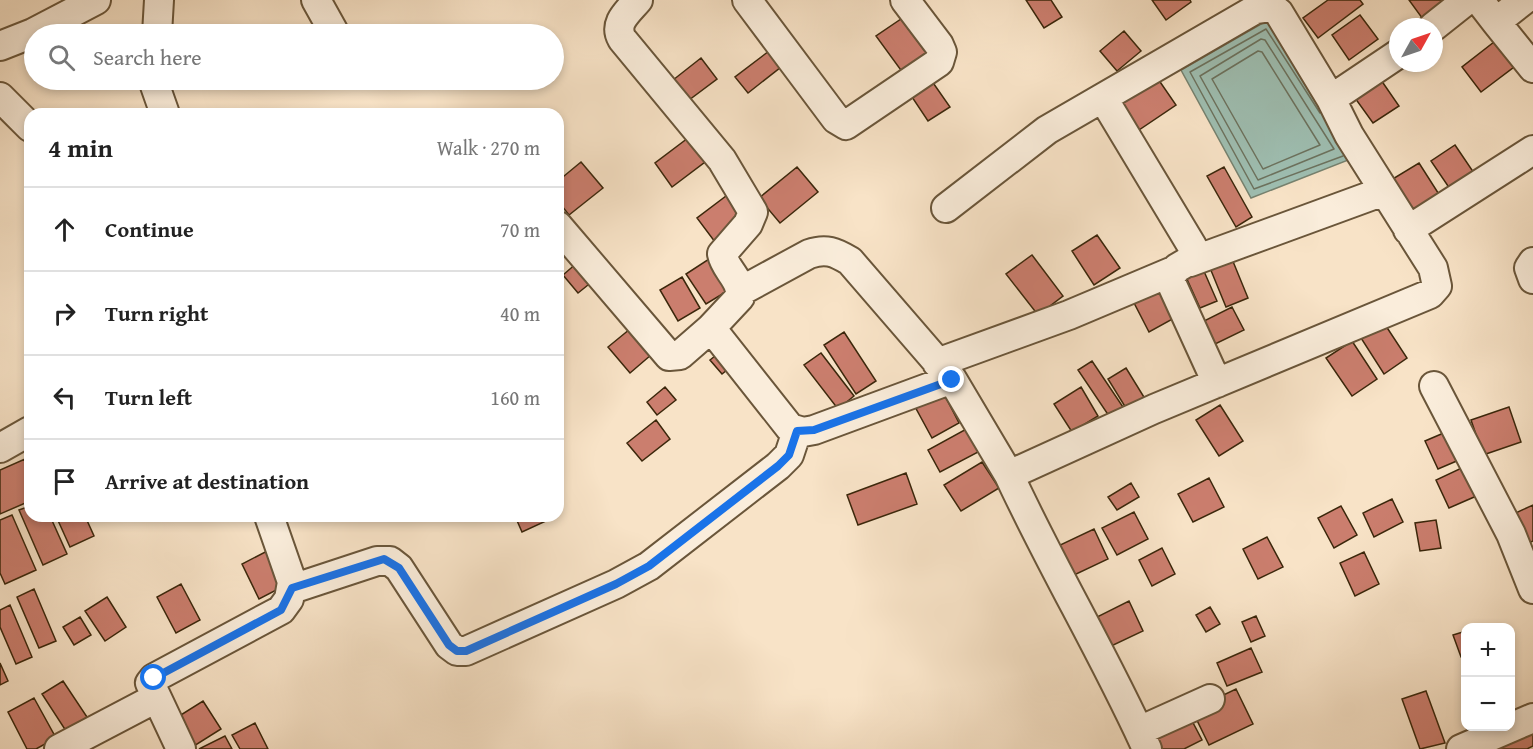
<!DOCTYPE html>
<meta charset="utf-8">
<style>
:root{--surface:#fff;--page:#f6f6f6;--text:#222;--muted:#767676;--line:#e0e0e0}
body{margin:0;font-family:"Gentium Book Plus",serif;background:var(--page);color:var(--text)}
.controls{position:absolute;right:18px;bottom:18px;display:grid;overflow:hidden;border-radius:12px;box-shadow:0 3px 9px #0003}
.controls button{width:54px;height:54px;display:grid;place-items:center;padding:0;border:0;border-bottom:2px solid var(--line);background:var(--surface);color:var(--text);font:30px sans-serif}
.compass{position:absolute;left:1389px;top:18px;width:54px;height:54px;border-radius:50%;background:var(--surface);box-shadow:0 3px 9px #0003;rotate:50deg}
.stop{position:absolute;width:18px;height:18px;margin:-14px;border:4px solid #1a73e8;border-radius:50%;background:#fff}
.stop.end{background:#1a73e8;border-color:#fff;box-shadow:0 2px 6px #0008}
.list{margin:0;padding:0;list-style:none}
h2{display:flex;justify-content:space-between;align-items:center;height:78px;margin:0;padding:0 24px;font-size:26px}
h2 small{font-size:20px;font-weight:400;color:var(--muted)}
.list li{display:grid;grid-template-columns:39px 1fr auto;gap:18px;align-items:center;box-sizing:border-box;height:84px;padding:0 24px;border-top:2px solid var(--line)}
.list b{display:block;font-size:22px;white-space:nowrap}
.list em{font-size:20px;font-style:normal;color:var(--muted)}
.icon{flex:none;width:33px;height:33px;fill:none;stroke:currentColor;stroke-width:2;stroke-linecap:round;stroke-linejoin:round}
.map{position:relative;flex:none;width:1533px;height:749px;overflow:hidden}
.search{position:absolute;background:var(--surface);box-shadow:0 3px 9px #0003;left:24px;top:24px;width:540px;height:66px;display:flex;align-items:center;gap:15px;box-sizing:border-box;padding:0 21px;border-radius:33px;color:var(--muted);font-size:22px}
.panel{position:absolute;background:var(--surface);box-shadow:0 3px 9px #0003;left:24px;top:108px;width:540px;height:414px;border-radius:18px}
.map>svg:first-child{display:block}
</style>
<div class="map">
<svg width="1533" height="749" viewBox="0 0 1533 749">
<rect width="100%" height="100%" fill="#f8e3c7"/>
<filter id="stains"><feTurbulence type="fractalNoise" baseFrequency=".00333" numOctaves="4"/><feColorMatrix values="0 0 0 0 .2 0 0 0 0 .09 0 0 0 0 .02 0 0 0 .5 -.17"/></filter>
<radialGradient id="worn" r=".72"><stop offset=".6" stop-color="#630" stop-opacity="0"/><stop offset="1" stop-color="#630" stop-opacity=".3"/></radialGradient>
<path fill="#9ebeb1" stroke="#76826f" stroke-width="1.5" d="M1268 20 1356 157 1251 198 1181 70Z"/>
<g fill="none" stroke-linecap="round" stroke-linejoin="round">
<path stroke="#6c725e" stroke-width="1.5" d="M1261 39 1265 40 1334 149 1258 180 1200 76Z
M1258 51 1262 52 1320 145 1263 169 1212 79Z
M1320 113 1266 29 1190 72 1254 189 1343 156"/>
</g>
<path fill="#cb7e6e" stroke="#3b270b" stroke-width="1.5" d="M1026 0H1051L1062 17 1044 28Z
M1152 0H1190L1191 2 1166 20Z
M1328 0H1360L1363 4 1318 38 1303 18Z
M1409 0H1452L1425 22Z
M1360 15 1378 39 1349 60 1332 35Z
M901 19 928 55 903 73 876 36Z
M1124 31 1141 51 1117 71 1100 51Z
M1494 42 1514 67 1481 92 1462 67Z
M769 51 781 67 748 93 735 77Z
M701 58 717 79 689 100 673 80Z
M1156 76 1176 105 1133 134 1113 105Z
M929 77 950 107 928 121 908 91Z
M1381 80 1399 106 1373 123 1355 98Z
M688 138 705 162 672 187 655 163Z
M1455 145 1474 173 1450 189 1431 161Z
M581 162 603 188 569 215 558 201V181Z
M1419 163 1442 199 1413 217 1391 180Z
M797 167 818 192 780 223 759 198Z
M1224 167 1252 217 1236 227 1207 176Z
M730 193 748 217 715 242 697 218Z
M1097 235 1120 268 1094 285 1072 251Z
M1032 255 1063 296 1038 315 1006 274Z
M709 259 729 290 706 304 686 274Z
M1232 259 1248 298 1226 307 1210 268Z
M578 262 593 281 578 293 563 275Z
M1203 269 1217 301 1200 308 1186 277Z
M682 277 700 308 678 321 660 290Z
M1160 282 1178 316 1149 332 1131 297Z
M1232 307 1244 330 1211 346 1200 323Z
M1384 323 1407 358 1384 374 1361 338Z
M630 329 651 355 630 373 608 347Z
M844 332 876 381 856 394 824 345Z
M1352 341 1377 379 1352 396 1326 358Z
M720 352 732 366 722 374 710 360Z
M821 353 854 396 838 409 804 365Z
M1092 361 1125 410 1111 419 1078 370Z
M1126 368 1147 402 1129 413 1108 379Z
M665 387 676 400 657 415 647 402Z
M1081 387 1098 416 1072 432 1054 404Z
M941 388 959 423 932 438 913 403Z
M1220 405 1243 441 1219 456 1196 420Z
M1509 407 1521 442 1483 455 1471 420Z
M656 420 670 439 642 461 627 443Z
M970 427 982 450 940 472 928 450Z
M1453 429 1466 457 1438 469 1425 441Z
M25 459 30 470V501L0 514V470Z
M982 462 999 488 961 511 944 485Z
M1468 465 1481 494 1449 508 1436 480Z
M906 473 917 504 858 525 847 495Z
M1209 478 1224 507 1193 522 1178 494Z
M1131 483 1139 497 1117 510 1108 497Z
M1392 499 1403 522 1374 537 1363 513Z
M1533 505V541L1523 546 1509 516Z
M30 506V516H50L67 554 43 565 19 510Z
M1341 506 1357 535 1334 548 1318 518Z
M1134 512 1148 539 1117 555 1102 528Z
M12 515 36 570 5 584 0 573V520Z
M56 516H85L94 536 70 547Z
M515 516H543L546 521 522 532Z
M1436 520 1441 548 1420 551 1415 523Z
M1094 529 1108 559 1072 576 1058 546Z
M1267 537 1283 567 1258 579 1243 549Z
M1162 548 1175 574 1152 586 1139 560Z
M271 549 288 584 259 599 242 564Z
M1364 552 1379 584 1355 596 1340 563Z
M181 584 200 620 176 633 157 597Z
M34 589 56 641 39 648 17 597Z
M107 597 126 627 105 641 85 611Z
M1129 601 1143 631 1107 648 1093 619Z
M10 605 32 657 16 664 0 627V610Z
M1210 607 1220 624 1206 632 1196 615Z
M1256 616 1265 636 1251 642 1242 622Z
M80 617 91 635 74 645 63 627Z
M1466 631V656L1461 657 1453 635Z
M1251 648 1262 672 1227 686 1217 663Z
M0 663 8 681 0 685Z
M63 681 87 717 66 731 42 694Z
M1236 689 1253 724 1209 745 1192 710Z
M1426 691 1445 743 1420 749 1402 699Z
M34 698 56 738 36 749H27L8 712Z
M203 701 221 729 194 746 176 718Z
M1190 717 1202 740 1184 749H1160L1153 736Z
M255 723 268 749H240L232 735Z
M1533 728V746L1527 749H1497L1493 740Z
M225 736 232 749H199Z"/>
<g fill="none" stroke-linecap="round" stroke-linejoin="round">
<g stroke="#6a563a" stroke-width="32">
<path id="minor" d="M316 0 335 34
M638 0C628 12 613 23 622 39L722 160 753 212 748 224 722 254C725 270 742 279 740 297L711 328
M747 0 836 119 846 125 939 62 942 52 939 45 905 0
M1479 0 1496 22 1524 0
M1496 22 1533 68
M1433 27 1467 0
M157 34 159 0
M0 46 33 33 96 0
M153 80 165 114
M0 97 30 127
M1103 98 1192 246 1194 258 1177 268 1169 278 1217 383
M946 208 1047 130 1256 9 1272 7 1279 13 1331 99
M558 226 669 356 680 355 711 328 790 428 803 432 814 430 952 379 1009 475
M1408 230 1533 150
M1190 262 1384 191
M1533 262 1529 268 1533 279
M741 291 809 254C826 248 835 252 850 261L952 379
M937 363 1069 315 1171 272
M1434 386 1511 534 1533 589
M0 448 30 431
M292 589 377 561H390L399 568 449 645 457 651H466L616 584 649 566 778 466 789 455 797 431
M1139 731 1210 699
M59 749 156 698
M181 749 150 683 154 678 281 610 289 599 292 582 269 516
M1147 749C1105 656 1052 568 1009 475L1154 409 1430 294 1437 286 1433 268 1349 135 1331 99 1398 54
M1461 749 1533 718"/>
</g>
<use href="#minor" stroke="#faeddb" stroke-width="28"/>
</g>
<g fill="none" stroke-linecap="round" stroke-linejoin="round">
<path stroke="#1a73e8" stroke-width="8" d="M154 678 281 610 292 588 384 559 399 568 449 645 457 651H466L616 584 649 566 778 466 789 455 797 431 814 430 952 380"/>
</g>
<rect width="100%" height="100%" filter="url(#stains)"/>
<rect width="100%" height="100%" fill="url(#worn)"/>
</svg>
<div class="controls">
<button>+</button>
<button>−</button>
</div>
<svg class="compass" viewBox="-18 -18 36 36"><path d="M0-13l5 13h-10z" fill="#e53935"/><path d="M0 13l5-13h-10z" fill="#767676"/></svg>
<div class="stop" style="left:154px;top:678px"></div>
<div class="stop end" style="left:952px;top:380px"></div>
<div class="search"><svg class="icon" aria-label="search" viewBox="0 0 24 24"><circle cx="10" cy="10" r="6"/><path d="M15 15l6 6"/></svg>Search here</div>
<section class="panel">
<h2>4 min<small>Walk · 270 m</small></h2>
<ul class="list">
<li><svg class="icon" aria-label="ahead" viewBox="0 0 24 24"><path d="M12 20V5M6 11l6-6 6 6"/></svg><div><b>Continue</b></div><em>70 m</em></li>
<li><svg class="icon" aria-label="right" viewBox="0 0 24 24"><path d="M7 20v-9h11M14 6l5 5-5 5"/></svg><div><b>Turn right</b></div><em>40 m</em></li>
<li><svg class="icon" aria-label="left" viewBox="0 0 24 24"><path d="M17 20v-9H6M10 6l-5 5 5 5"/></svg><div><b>Turn left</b></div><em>160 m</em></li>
<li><svg class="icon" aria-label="arrive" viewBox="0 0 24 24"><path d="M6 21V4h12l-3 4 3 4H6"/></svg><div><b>Arrive at destination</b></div></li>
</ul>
</section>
</div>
